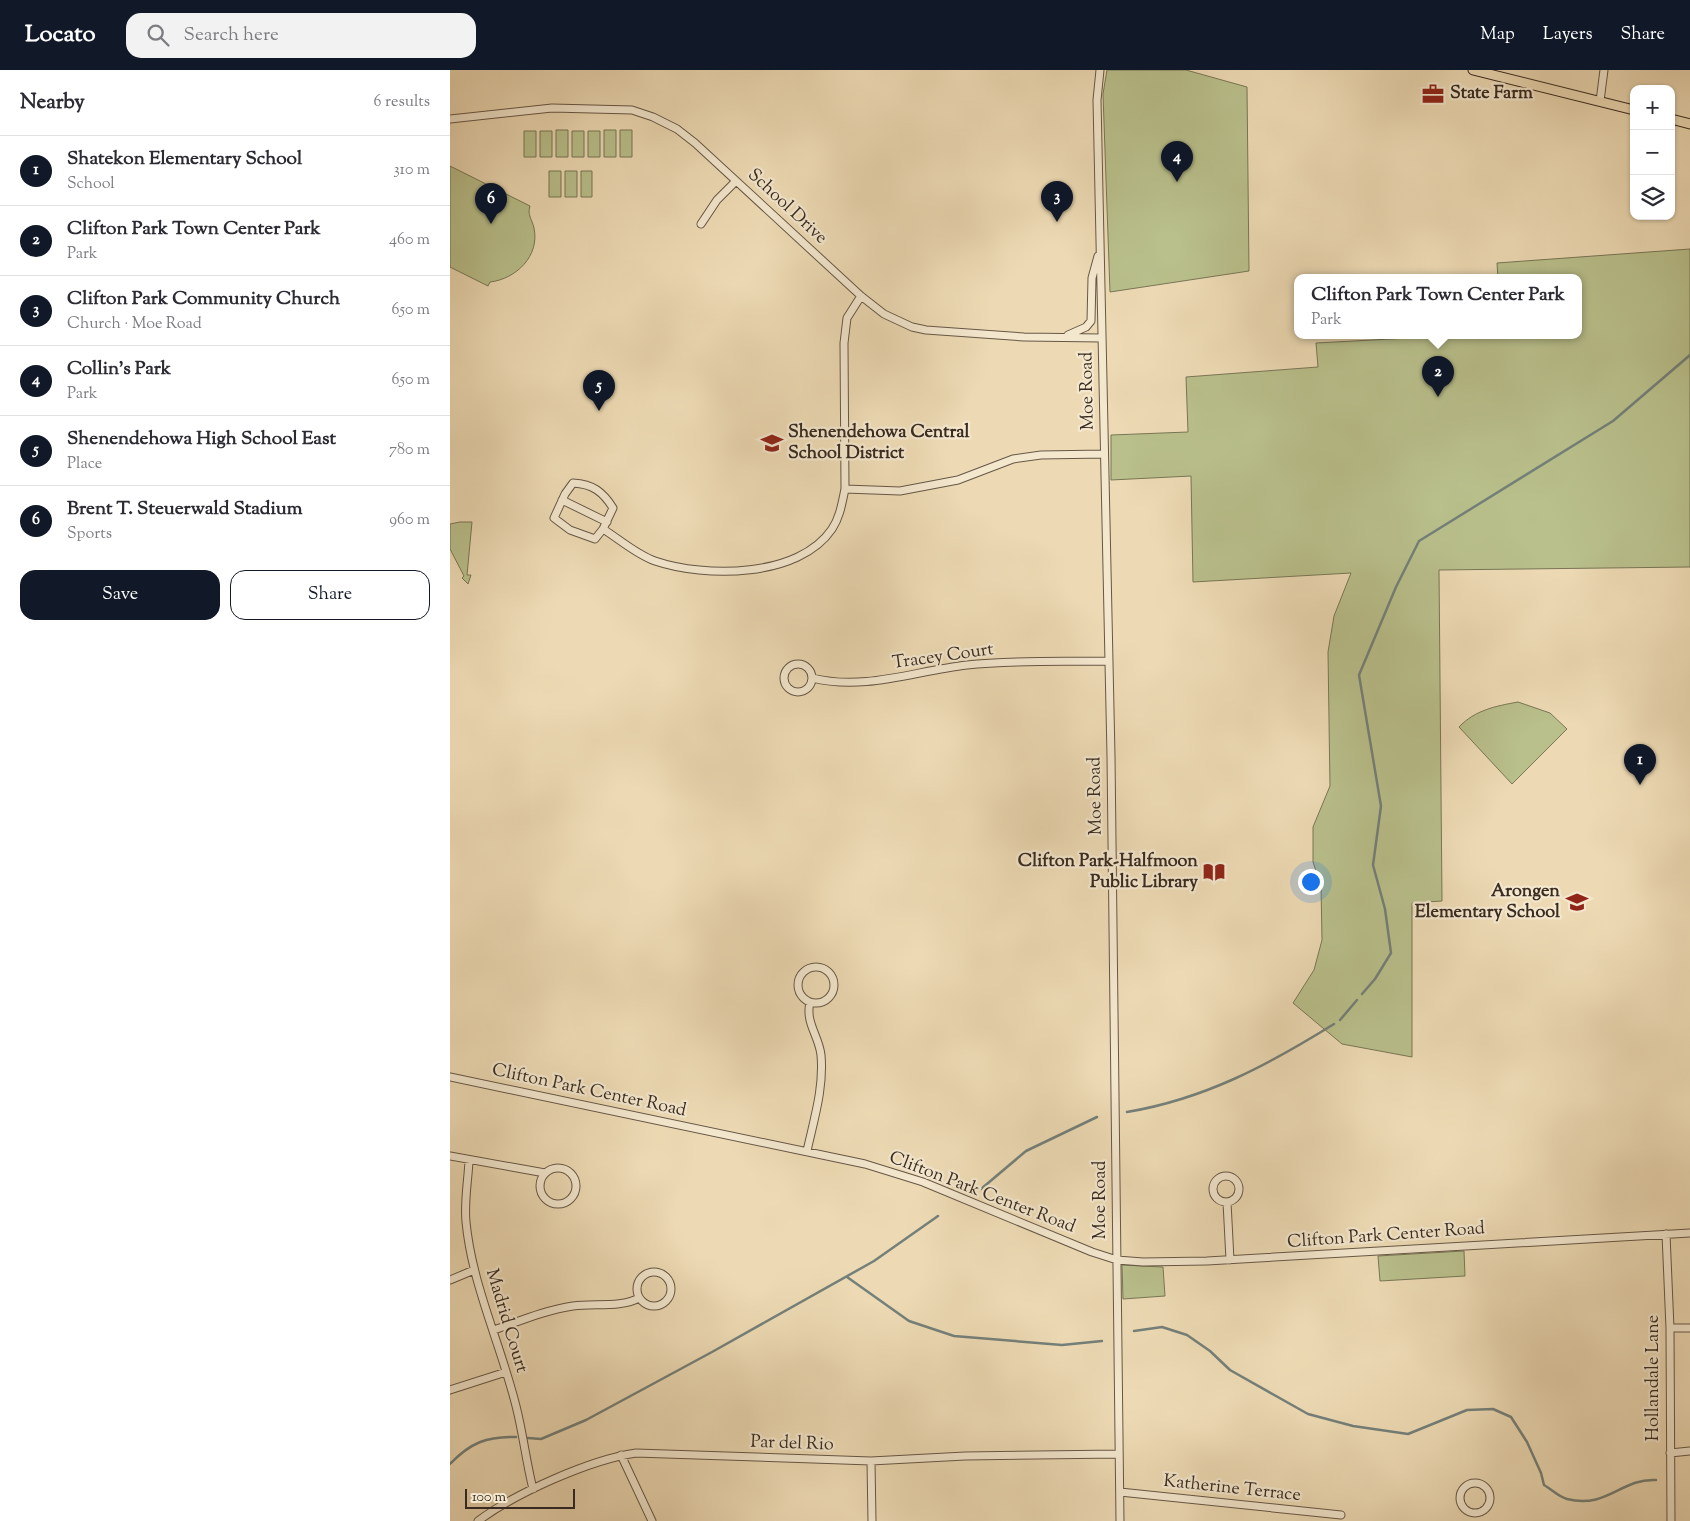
<!DOCTYPE html>
<meta charset="utf-8">
<style>
:root{--surface:#fff;--page:#f2f2f3;--text:#2b2b33;--muted:#7c7c81;--line:#e1e1e2;--accent:#111827}
body{margin:0;font-family:"Sorts Mill Goudy",serif;background:var(--page);color:var(--text)}
.controls{position:absolute;right:15px;top:15px;display:grid;overflow:hidden;border-radius:10px;box-shadow:0 1px 4px #0004}
.controls button{width:45px;height:45px;display:grid;place-items:center;padding:0;border:0;border-bottom:1px solid var(--line);background:var(--surface);color:var(--text);font:25px sans-serif}
.scale{position:absolute;left:15px;bottom:12px;width:110px;box-sizing:border-box;padding-left:5px;border:2px solid #392b21;border-top:0;font-size:14px;line-height:18px;white-space:nowrap;color:#392b21;-webkit-text-stroke:4px #f3e7ce;paint-order:stroke}
.you{position:absolute;left:860px;top:811px;width:18px;height:18px;margin:-12px;border:4px solid #fff;border-radius:50%;background:#1a73e8;box-shadow:0 0 0 8px #1a73e833}
.badge{display:grid;place-items:center;width:32px;height:32px;border-radius:50%;background:var(--accent);color:#fff;font-size:16px;font-weight:700}
.pin{position:absolute;translate:-50% -41px;filter:drop-shadow(0 1px 2px #0008)}
.pin::after{content:'';position:absolute;top:26px;width:18px;height:15px;background:inherit;clip-path:polygon(0 0,100% 0,50% 100%)}
.popup{position:absolute;left:844px;top:204px;width:288px;height:65px;box-sizing:border-box;display:grid;place-content:center;border-radius:10px;background:var(--surface);filter:drop-shadow(0 1px 4px #0005);font-size:16px;white-space:nowrap;color:var(--muted)}
.popup b{font-size:19px;color:var(--text)}
.popup::after{content:'';position:absolute;left:50%;top:100%;margin-left:-10px;border:10px solid transparent;border-top-color:var(--surface)}
.list{margin:0;padding:0;list-style:none}
h2{display:flex;justify-content:space-between;align-items:center;height:65px;margin:0;padding:0 20px;font-size:21px}
h2 small{font-size:16px;font-weight:400;color:var(--muted)}
.list li{display:grid;grid-template-columns:32px 1fr auto;gap:15px;align-items:center;box-sizing:border-box;height:70px;padding:0 20px;border-top:1px solid var(--line)}
.list b{display:block;font-size:19px;white-space:nowrap}
.list p{margin:0;font-size:16px;white-space:nowrap;color:var(--muted)}
.list em{font-size:16px;font-style:normal;color:var(--muted)}
.actions{display:flex;gap:10px;padding:15px 20px}
.actions a{flex:1;padding:11px 0;border:1px solid var(--accent);border-radius:15px;text-align:center;font-size:18px;color:var(--accent)}
.actions .main{background:var(--accent);color:#fff}
.icon{flex:none;width:28px;height:28px;fill:none;stroke:currentColor;stroke-width:2;stroke-linecap:round;stroke-linejoin:round}
.map{position:relative;flex:none;width:1240px;height:1451px;overflow:hidden}
header{display:flex;align-items:center;gap:30px;box-sizing:border-box;height:70px;padding:0 25px;background:var(--accent);color:#fff}
header strong{font-size:24px}
nav{display:flex;gap:28px;margin-inline-start:auto;font-size:18px}
.search{width:350px;height:45px;background:var(--page);display:flex;align-items:center;gap:12px;box-sizing:border-box;padding:0 18px;border-radius:15px;color:var(--muted);font-size:19px}
main{display:flex}
aside{flex:1;background:var(--surface)}
.map>svg:first-child{display:block}
</style>
<header>
<strong>Locato</strong>
<div class="search"><svg class="icon" aria-label="search" viewBox="0 0 24 24"><circle cx="10" cy="10" r="6"/><path d="M15 15l6 6"/></svg>Search here</div>
<nav><a>Map</a><a>Layers</a><a>Share</a></nav>
</header>
<main>
<aside>
<h2>Nearby<small>6 results</small></h2>
<ul class="list">
<li><span class="badge">1</span><div><b>Shatekon Elementary School</b><p>School</p></div><em>310 m</em></li>
<li><span class="badge">2</span><div><b>Clifton Park Town Center Park</b><p>Park</p></div><em>460 m</em></li>
<li><span class="badge">3</span><div><b>Clifton Park Community Church</b><p>Church · Moe Road</p></div><em>650 m</em></li>
<li><span class="badge">4</span><div><b>Collin's Park</b><p>Park</p></div><em>650 m</em></li>
<li><span class="badge">5</span><div><b>Shenendehowa High School East</b><p>Place</p></div><em>780 m</em></li>
<li><span class="badge">6</span><div><b>Brent T. Steuerwald Stadium</b><p>Sports</p></div><em>960 m</em></li>
</ul>
<div class="actions"><a class="main">Save</a><a>Share</a></div>
</aside>
<div class="map">
<svg width="1240" height="1451" viewBox="0 0 1240 1451">
<rect width="100%" height="100%" fill="#eddab4"/>
<filter id="stains"><feTurbulence type="fractalNoise" baseFrequency=".004" numOctaves="4"/><feColorMatrix values="0 0 0 0 .2 0 0 0 0 .09 0 0 0 0 .02 0 0 0 .5 -.17"/></filter>
<radialGradient id="worn" r=".72"><stop offset=".6" stop-color="#630" stop-opacity="0"/><stop offset="1" stop-color="#630" stop-opacity=".3"/></radialGradient>
<path fill="#b9c08c" stroke="#797656" d="M657 0H736L797 17 799 201 660 222 653 24Z
M106 60H118V87H106Z
M154 60H166V87H154Z
M170 60H182V87H170Z
M74 61H86V87H74Z
M90 61H102V87H90Z
M122 61H134V87H122Z
M138 61H150V87H138Z
M0 96 80 136C77 145 82 149 84 158 90 186 66 209 40 212L38 216 0 197Z
M99 101H111V127H99Z
M115 101H127V127H115Z
M131 101H142V127H131Z
M1240 179V497L989 500 992 831 962 833V987L892 974 843 933 864 900 872 870 871 816 863 792V757L880 716 878 582 884 546 901 503 743 512 741 406 661 410V365L738 362 736 307 868 297 866 273 997 266H1128V208H1048L1047 193Z
M10 452H22L17 505H21L18 514 12 508 14 506 0 479V454Z
M1068 632 1100 643 1117 659 1062 714 1009 657C1025 640 1046 636 1068 632Z
M1014 1181 1015 1206 930 1211 928 1186Z
M672 1195 713 1197 715 1226 673 1229Z"/>
<g fill="none" stroke-linecap="round" stroke-linejoin="round">
<path stroke="#74807a" stroke-width="2.5" d="M912 924 925 909 941 883 935 839 923 795 931 736 909 605 946 517 969 471 1163 351 1240 285
M890 950 907 930
M677 1042C755 1029 818 995 884 954
M531 1119 576 1081 647 1047
M397 1207 459 1251 504 1266 612 1275 652 1271
M684 1261 712 1257 737 1265 760 1281 780 1300 858 1344 903 1356 958 1364 1017 1340 1043 1339 1061 1347 1077 1372 1091 1403 1094 1415C1101 1419 1109 1427 1117 1429 1158 1439 1171 1408 1206 1410
M78 1368 91 1369 136 1350 262 1282 424 1191 488 1146
M0 1394C20 1373 37 1366 66 1367"/>
<g stroke="#665746" stroke-width="9">
<path id="minor" d="M650 0 647 30 661 686 670 1451
M1150 31 1154 0
M0 49 102 38 182 40 203 47 227 59 245 73 411 226 434 244 462 257 476 260 574 267 652 268
M251 154 267 130 286 111
M411 226 397 248 394 273 395 419 450 421 508 410 563 389 591 385 654 384
M618 265 636 257 641 251 642 208 648 186
M123 413C143 414 153 422 163 438L153 459 145 469 120 460 104 448 115 424Z
M112 430 157 452
M153 459C169 469 187 485 205 491 255 508 349 508 382 459 390 447 392 433 395 419
M334 608a14 14 0 1 1 28 0a14 14 0 1 1-28 0Z
M362 608C415 621 464 601 517 595 563 590 611 592 658 591
M348 915a18 18 0 1 1 36 0a18 18 0 1 1-36 0Z
M0 1007 415 1094 473 1112 642 1182 667 1190 693 1192 757 1191 1240 1163
M357 1081C364 1049 374 1018 371 985 369 966 355 953 360 932
M0 1086 95 1103
M19 1091C18 1111 14 1132 16 1152 22 1215 51 1275 66 1336 73 1363 76 1391 83 1419
M90 1116a18 18 0 1 1 36 0a18 18 0 1 1-36 0Z
M763 1119a13 13 0 1 1 26 0a13 13 0 1 1-26 0Z
M777 1132 780 1190
M1216 1164 1220 1258 1221 1451
M187 1219a17 17 0 1 1 34 0a17 17 0 1 1-34 0Z
M0 1210 24 1200
M1220 1258H1240
M44 1260C70 1251 96 1240 123 1236 144 1233 171 1238 189 1228
M0 1320 56 1302
M1220 1383 1240 1381
M171 1385 202 1451
M421 1391 422 1451
M1010 1428a15 15 0 1 1 30 0a15 15 0 1 1-30 0Z
M670 1422 891 1445
M28 1451C66 1423 139 1390 186 1383L421 1391 515 1386 669 1384"/>
</g>
<g stroke="#392b21" stroke-width="11">
<path id="major" d="M1023 0 1184 40
M1221 49 1240 54"/>
</g>
<use href="#minor" stroke="#f3e7ce" stroke-width="7"/>
<use href="#major" stroke="#eddab4" stroke-width="9"/>
</g>
<defs>
<g id="office-bare" transform="scale(1.725)"><path d="M-6-3h4V-5.5h4V-3h4V5H-6ZM-1-4.5V-3h2v-1.5ZM-6 0V1H6V0Z" fill="#8f2418" stroke="#f3e7ce" stroke-width="2.5" paint-order="stroke"/></g>
<g id="school-bare" transform="scale(1.725)"><path d="M0-5L7-2L0 1L-7-2ZM-4 1L0 2.5L4 1V4Q0 6-4 4Z" fill="#8f2418" stroke="#f3e7ce" stroke-width="2.5" paint-order="stroke"/></g>
<g id="library-bare" transform="scale(1.725)"><path d="M-6-4Q-3-5.5-.7-3.5V5Q-3 3-6 4ZM6-4Q3-5.5 .7-3.5V5Q3 3 6 4Z" fill="#8f2418" stroke="#f3e7ce" stroke-width="2.5" paint-order="stroke"/></g>
</defs>
<g fill-rule="evenodd">
<use href="#office-bare" x="983" y="24"/>
<use href="#school-bare" x="322" y="373"/>
<use href="#library-bare" x="764" y="802"/>
<use href="#school-bare" x="1127" y="832"/>
</g>
<g text-anchor="middle" dominant-baseline="central" stroke-width="4.5" stroke-linejoin="round" paint-order="stroke">
<g font-size="18" font-weight="bold" fill="#392b21" stroke="#f3e7ce" text-anchor="start">
<text x="1000" y="24">State Farm</text>
<text x="338" y="363">Shenendehowa Central<tspan x="338" dy="21">School District</tspan></text>
<text x="748" y="792" text-anchor="end">Clifton Park-Halfmoon<tspan x="748" dy="21">Public Library</tspan></text>
<text x="1110" y="822" text-anchor="end">Arongen<tspan x="1110" dy="21">Elementary School</tspan></text>
</g>
<g font-size="18" fill="#392b21" stroke="#f3e7ce">
<text transform="translate(337 137) rotate(43)">School Drive</text>
<text transform="translate(638 321) rotate(-91)">Moe Road</text>
<text transform="translate(493 587) rotate(-8)">Tracey Court</text>
<text transform="translate(646 726) rotate(-91)">Moe Road</text>
<text transform="translate(139 1021) rotate(12)">Clifton Park Center Road</text>
<text transform="translate(532 1123) rotate(21)">Clifton Park Center Road</text>
<text transform="translate(651 1130) rotate(-90)">Moe Road</text>
<text transform="translate(936 1166) rotate(-4)">Clifton Park Center Road</text>
<text transform="translate(56 1251) rotate(73)">Madrid Court</text>
<text transform="translate(1204 1308) rotate(-90)">Hollandale Lane</text>
<text transform="translate(342 1374) rotate(2)">Par del Rio</text>
<text transform="translate(782 1419) rotate(6)">Katherine Terrace</text>
</g>
</g>
<rect width="100%" height="100%" filter="url(#stains)"/>
<rect width="100%" height="100%" fill="url(#worn)"/>
</svg>
<div class="controls">
<button>+</button>
<button>−</button>
<button><svg class="icon" aria-label="layers" viewBox="0 0 24 24"><path d="M12 4l9 5-9 5-9-5zM3 14l9 5 9-5"/></svg></button>
</div>
<div class="scale">100 m</div>
<div class="you"></div>
<div class="pin badge" style="left:1190px;top:715px">1</div>
<div class="pin badge" style="left:988px;top:327px">2</div>
<div class="popup"><b>Clifton Park Town Center Park</b>Park</div>
<div class="pin badge" style="left:607px;top:152px">3</div>
<div class="pin badge" style="left:727px;top:112px">4</div>
<div class="pin badge" style="left:149px;top:341px">5</div>
<div class="pin badge" style="left:41px;top:154px">6</div>
</div>
</main>
